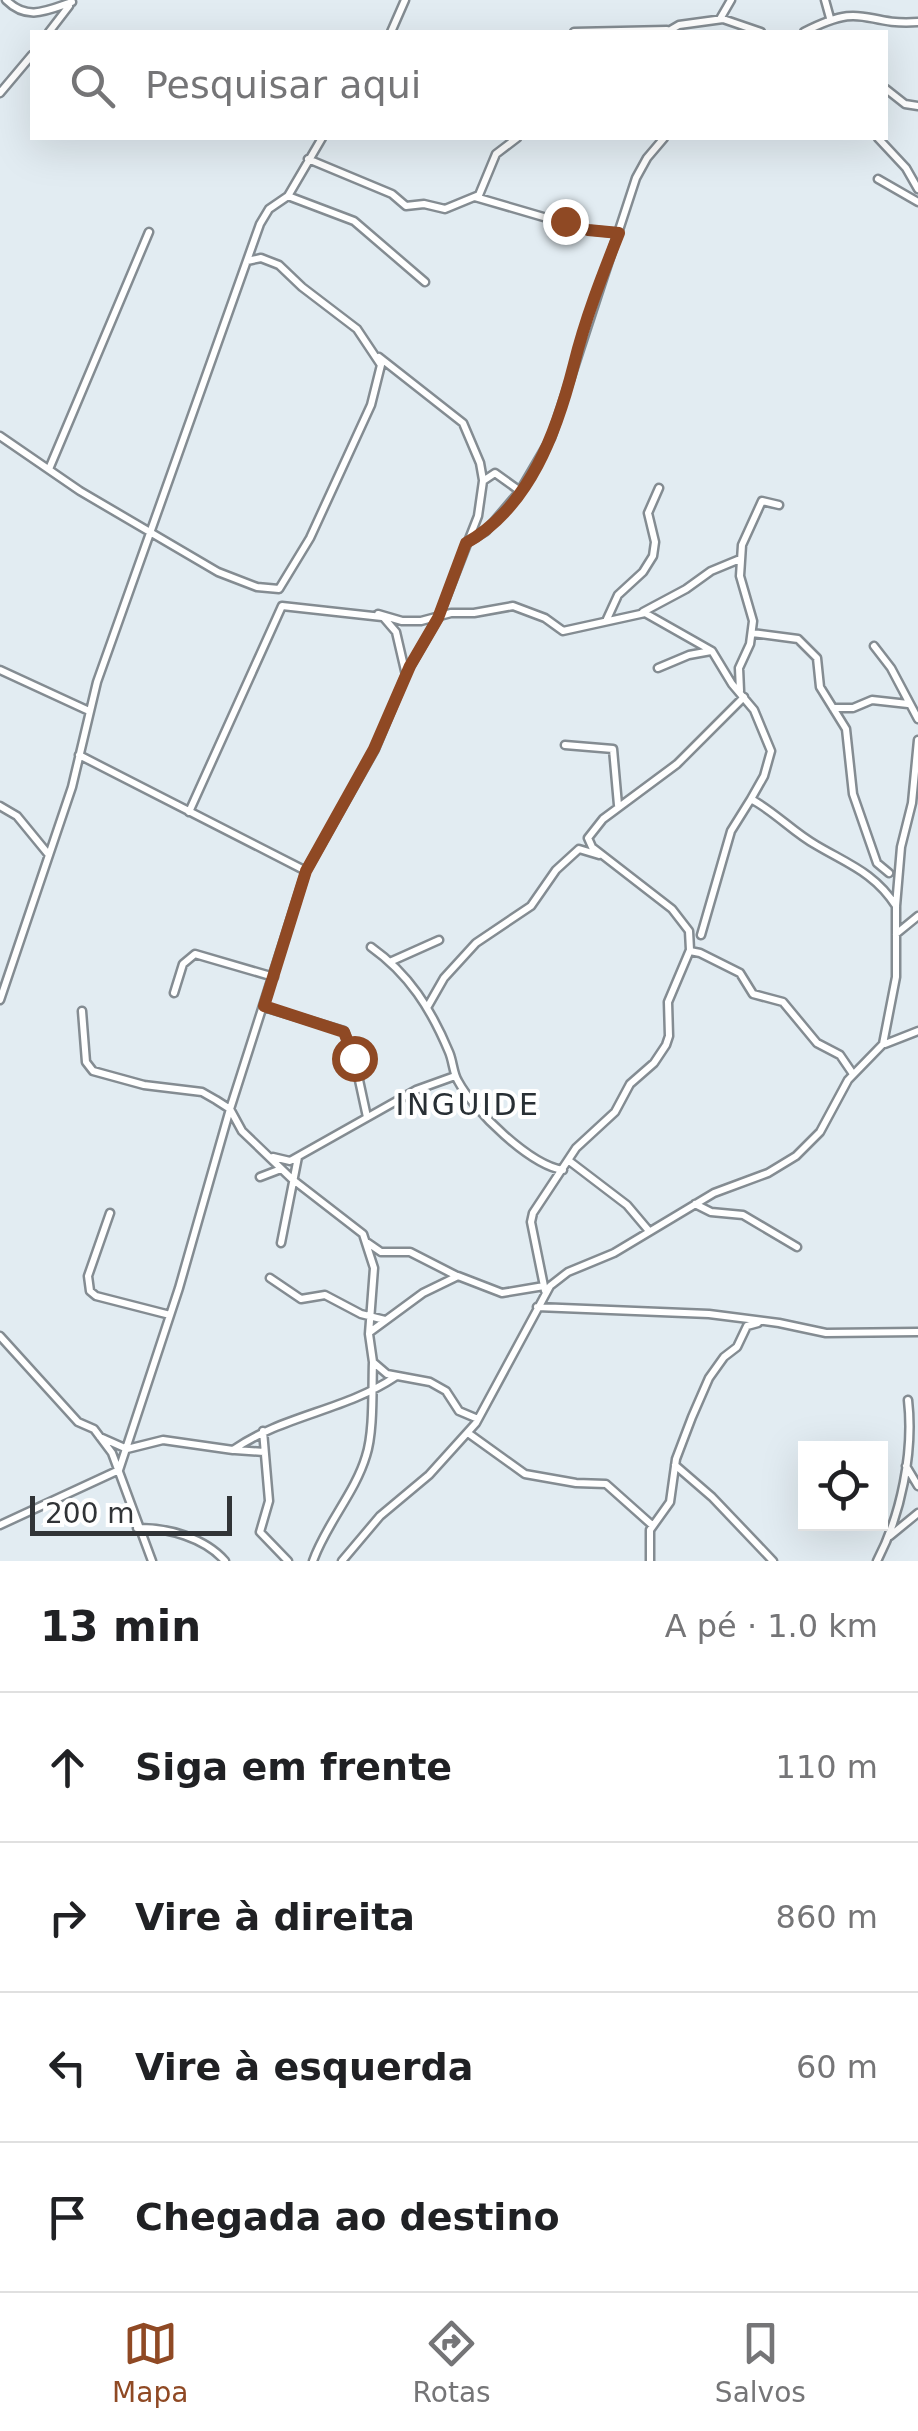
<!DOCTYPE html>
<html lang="pt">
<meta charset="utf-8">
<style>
:root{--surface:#fff;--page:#f2f2f2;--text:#202124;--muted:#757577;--line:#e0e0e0;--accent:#8f4924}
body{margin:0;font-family:"DejaVu Sans",sans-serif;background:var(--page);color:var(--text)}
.controls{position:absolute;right:30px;bottom:30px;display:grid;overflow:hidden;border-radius:0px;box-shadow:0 10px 40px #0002}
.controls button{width:90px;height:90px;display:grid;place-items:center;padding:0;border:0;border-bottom:2px solid var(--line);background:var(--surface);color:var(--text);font:50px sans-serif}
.scale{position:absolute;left:30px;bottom:25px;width:202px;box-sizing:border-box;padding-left:10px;border:5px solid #313437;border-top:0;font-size:28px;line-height:35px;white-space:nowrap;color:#313437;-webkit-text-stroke:8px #fff;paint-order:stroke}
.stop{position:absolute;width:30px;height:30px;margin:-22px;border:8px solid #8f4924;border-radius:50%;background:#fff}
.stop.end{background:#8f4924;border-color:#fff;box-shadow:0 2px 10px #0008}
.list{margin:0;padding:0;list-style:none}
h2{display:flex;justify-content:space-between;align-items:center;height:130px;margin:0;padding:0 40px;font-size:42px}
h2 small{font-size:32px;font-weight:400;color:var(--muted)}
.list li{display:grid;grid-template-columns:65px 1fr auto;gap:30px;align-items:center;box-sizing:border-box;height:150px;padding:0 40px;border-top:2px solid var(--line)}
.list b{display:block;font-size:38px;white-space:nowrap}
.list em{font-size:32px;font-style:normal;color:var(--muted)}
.icon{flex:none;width:55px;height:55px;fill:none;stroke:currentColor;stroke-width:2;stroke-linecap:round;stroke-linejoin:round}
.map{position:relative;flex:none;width:918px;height:1561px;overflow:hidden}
.search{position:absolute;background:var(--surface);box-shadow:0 10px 40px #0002;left:30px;right:30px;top:30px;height:110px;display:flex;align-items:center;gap:25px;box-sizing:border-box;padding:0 35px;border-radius:0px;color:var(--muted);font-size:38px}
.sheet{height:730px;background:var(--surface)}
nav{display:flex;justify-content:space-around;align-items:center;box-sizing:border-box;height:140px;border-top:2px solid var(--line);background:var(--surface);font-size:28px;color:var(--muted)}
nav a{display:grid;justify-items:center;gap:5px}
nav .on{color:var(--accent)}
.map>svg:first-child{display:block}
</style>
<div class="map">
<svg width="918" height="1561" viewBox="0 0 918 1561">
<rect width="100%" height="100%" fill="#e2ecf2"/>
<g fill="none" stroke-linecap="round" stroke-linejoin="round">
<g stroke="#848c92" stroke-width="11">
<path id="street" d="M6 0C27 21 46 11 72 2
M825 0 830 18
M720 19 731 0
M49 32 69 6
M391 32 405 0
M574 32 667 30
M667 32 679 25 723 19 761 32
M804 32C867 0 861 26 918 22
M886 89 905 104 918 106
M0 93 32 55
M878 138 906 168 918 189
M308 159 392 194 406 206 424 204 445 209 479 195 496 154 517 138
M878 179 918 202
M288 196 354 221 425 282
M475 197 588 230 619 233
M379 357 463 423 480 463 483 480
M0 436 80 491 218 572 257 587 279 589 310 538 371 405 381 365 357 329 302 287 279 265 261 258 247 261
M49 469 149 232
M468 542 486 531 520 491
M643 612 686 589 711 571 740 559
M378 614 402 621H421L451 613H474L513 606 545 618 563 631 645 613 712 651 732 684 754 710 771 751 764 776 751 799
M384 618 396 632 406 675
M607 619 618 595 643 572 653 556 655 542 648 513 659 488
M752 633 798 639 817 658 820 687 846 729 853 794 877 863 889 873
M874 646 891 668 918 719
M658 668 689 655 711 651
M0 670 89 711
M740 691 739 668 750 644 753 621 740 576 742 545 762 501 779 505
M833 708H853L872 700 908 704
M565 745 613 749 618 805
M0 806 17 816 49 855
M189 812 282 606 382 617
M306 871 375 749 408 670 438 618 478 516 483 481 495 473 520 491 551 438 636 178 647 158 664 138
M896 934 918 916
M701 935 731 831 751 799C775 812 793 832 816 845 848 864 875 873 896 906
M371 947C409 974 431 1009 449 1052 453 1061 453 1073 458 1081 474 1111 530 1165 563 1170
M690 951 700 953 740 973 753 994 783 1002 817 1043 840 1055 853 1074
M392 961 439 940
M174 993 183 964 195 954 274 977
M0 1000 72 787 97 682 260 224 269 209 288 196 322 138
M428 1006 444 978 476 943 531 906 556 870 579 849 599 855
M264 1007 344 1031 354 1057 367 1117
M82 1011 86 1062 93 1071 144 1085 202 1092 216 1100 230 1109 242 1131 292 1179 363 1234 374 1268 369 1334 373 1362 387 1374 430 1382 446 1391 459 1411 478 1419
M885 1044 918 1031
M273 1157 290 1161 416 1090 455 1076
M568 1160 627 1205 649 1231
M260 1177 281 1169
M695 1204 711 1212 743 1215 797 1247
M110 1213 88 1276 90 1291 96 1296 170 1315
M281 1243 298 1157
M368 1243 381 1252H410L457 1276
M270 1278 301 1299 325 1295 361 1314 385 1320
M545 1291 531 1222 533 1213 576 1148 615 1112 630 1084 654 1063 666 1045 669 1036 668 1002 690 950 689 931 672 909 592 847 588 838 603 819 677 764 744 697
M537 1307 709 1314 779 1323 826 1333 918 1332
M370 1332 423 1293 458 1276 502 1293 544 1286
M0 1336 78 1422 94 1429 112 1453 152 1561
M263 1431 269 1501 260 1532 288 1561
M468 1433 525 1474 576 1483 606 1484 652 1525
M100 1437 127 1449 163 1440 233 1450C283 1415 344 1411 395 1377
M235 1450 264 1452
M675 1465 712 1497 773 1561
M906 1466 918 1486
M0 1525 119 1470 179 1288 230 1109 306 871 79 755
M137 1528C167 1527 205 1538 225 1561
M890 1536 918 1513
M313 1561C326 1524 355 1493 366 1456 374 1432 372 1389 373 1362
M342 1561 380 1516 429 1475 476 1423 550 1286 568 1272 614 1253 714 1193 768 1173 796 1156 820 1132 848 1080 883 1044 896 977V906L901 847 912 803 918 740
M650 1561V1530L670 1502 676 1459 692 1417 709 1378 724 1357 737 1347 747 1326 758 1323
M877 1561C901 1515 914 1452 908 1400"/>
</g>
<use href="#street" stroke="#fff" stroke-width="6"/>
</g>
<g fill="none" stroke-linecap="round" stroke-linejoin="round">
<path stroke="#8f4924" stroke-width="12" d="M354 1058 344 1032 264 1006 306 871 374 749 410 666 438 618 466 543C530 507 557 431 574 364 585 319 602 276 619 233L588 230 565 221"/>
</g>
<g text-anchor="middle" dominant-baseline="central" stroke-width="8" stroke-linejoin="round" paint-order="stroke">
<g font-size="30" letter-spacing="2.5" fill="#282f34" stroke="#fff">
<text x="468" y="1104">INGUIDE</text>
</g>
</g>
</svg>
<div class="controls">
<button><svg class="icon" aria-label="locate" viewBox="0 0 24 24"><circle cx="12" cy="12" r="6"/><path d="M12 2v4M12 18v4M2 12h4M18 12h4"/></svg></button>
</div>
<div class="scale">200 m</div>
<div class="stop" style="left:354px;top:1058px"></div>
<div class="stop end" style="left:565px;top:221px"></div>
<div class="search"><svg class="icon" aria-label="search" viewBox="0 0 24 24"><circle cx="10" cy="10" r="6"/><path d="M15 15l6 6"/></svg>Pesquisar aqui</div>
</div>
<section class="sheet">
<h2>13 min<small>A pé · 1.0 km</small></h2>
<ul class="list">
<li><svg class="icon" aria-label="ahead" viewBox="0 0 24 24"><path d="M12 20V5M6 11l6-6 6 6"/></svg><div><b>Siga em frente</b></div><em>110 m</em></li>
<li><svg class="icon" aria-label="right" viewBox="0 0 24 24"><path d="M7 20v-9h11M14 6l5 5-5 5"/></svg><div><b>Vire à direita</b></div><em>860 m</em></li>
<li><svg class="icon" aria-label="left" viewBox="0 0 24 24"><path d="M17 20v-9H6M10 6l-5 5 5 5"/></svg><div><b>Vire à esquerda</b></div><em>60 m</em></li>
<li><svg class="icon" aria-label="arrive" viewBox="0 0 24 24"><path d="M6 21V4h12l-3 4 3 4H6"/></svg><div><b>Chegada ao destino</b></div></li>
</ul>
</section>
<nav>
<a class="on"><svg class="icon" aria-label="map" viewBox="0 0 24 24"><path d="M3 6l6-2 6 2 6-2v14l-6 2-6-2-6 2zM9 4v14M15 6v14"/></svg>Mapa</a>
<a><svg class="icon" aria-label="directions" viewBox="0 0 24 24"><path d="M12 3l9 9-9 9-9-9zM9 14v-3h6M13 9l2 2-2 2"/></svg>Rotas</a>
<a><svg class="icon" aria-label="saved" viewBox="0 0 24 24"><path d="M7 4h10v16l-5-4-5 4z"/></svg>Salvos</a>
</nav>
